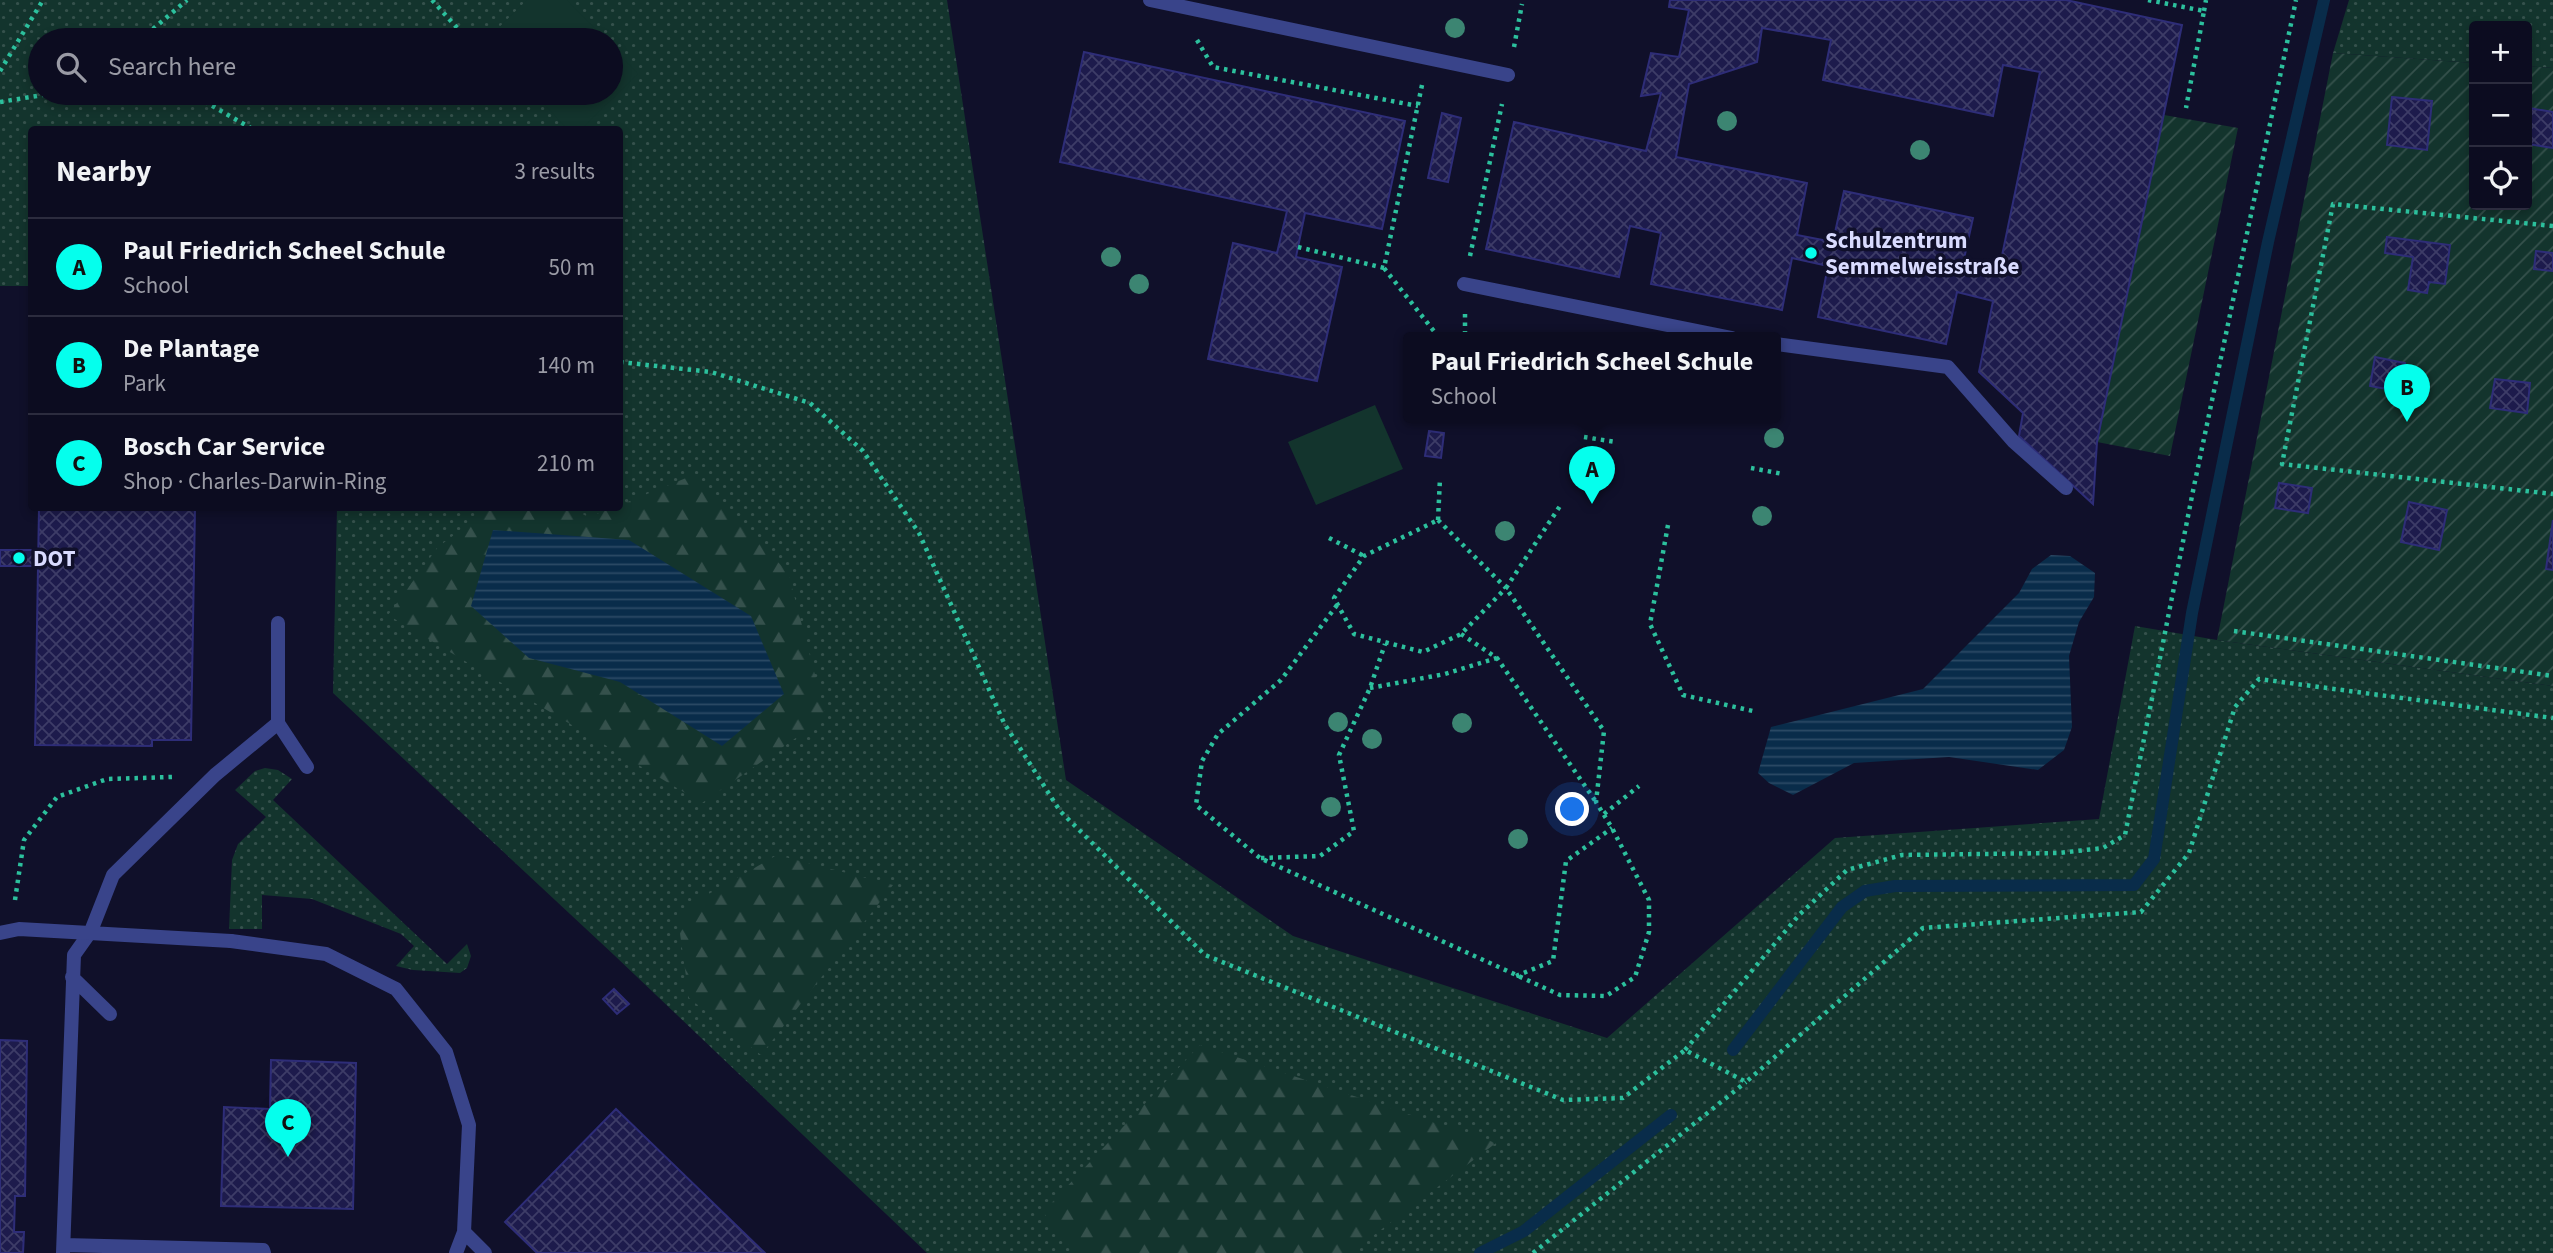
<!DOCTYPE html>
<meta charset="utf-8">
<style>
:root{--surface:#0c0c20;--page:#151529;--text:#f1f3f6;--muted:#9a9ba5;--line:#2c2c3e;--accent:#05ffed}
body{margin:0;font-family:"Source Sans 3",sans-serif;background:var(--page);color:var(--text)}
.controls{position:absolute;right:21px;top:21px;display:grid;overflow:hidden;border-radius:7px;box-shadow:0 4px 10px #0003}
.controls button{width:63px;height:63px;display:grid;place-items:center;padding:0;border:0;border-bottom:2px solid var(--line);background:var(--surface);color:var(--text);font:35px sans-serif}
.you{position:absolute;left:1573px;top:810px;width:24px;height:24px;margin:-18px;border:5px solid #fff;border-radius:50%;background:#1a73e8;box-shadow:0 0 0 10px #1a73e833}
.badge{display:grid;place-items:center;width:46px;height:46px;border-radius:50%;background:var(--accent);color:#111;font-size:23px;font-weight:700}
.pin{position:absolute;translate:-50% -58px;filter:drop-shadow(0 2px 4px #0008)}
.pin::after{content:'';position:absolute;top:37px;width:24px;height:21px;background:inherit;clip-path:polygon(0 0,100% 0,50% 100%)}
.popup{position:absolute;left:1403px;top:332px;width:378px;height:91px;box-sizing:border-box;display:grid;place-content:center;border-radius:7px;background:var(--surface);filter:drop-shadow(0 2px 5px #0005);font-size:23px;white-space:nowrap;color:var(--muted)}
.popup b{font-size:26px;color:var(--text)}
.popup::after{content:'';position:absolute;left:50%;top:100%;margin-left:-14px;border:14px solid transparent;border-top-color:var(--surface)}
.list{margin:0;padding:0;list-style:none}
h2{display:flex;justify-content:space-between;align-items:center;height:91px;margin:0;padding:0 28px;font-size:30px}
h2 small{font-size:23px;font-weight:400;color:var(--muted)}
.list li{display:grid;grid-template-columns:46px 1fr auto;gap:21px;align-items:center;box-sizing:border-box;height:98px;padding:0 28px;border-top:2px solid var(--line)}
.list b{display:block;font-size:26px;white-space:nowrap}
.list p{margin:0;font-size:23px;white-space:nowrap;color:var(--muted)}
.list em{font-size:23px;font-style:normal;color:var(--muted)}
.icon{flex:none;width:38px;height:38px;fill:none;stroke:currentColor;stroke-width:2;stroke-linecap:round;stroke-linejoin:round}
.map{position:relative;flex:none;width:2553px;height:1253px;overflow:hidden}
.search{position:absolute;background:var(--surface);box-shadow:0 4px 10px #0003;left:28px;top:28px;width:595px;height:77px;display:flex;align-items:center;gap:18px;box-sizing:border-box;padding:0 24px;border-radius:38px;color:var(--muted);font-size:26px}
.panel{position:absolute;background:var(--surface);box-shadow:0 4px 10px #0003;left:28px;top:126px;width:595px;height:385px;border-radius:7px}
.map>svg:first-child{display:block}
</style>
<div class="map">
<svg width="2553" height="1253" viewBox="0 0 2553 1253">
<defs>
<pattern id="grass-dots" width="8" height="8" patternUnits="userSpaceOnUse" patternTransform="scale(1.75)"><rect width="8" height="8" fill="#13342d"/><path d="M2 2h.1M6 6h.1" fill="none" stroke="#35514c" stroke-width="1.8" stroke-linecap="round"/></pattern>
<pattern id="forest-firs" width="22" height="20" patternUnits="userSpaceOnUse" patternTransform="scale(1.75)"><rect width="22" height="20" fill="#13342d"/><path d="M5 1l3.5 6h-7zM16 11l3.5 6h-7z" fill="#35514c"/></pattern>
<pattern id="garden-furrows" width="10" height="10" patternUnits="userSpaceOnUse" patternTransform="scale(1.75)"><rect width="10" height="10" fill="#13342d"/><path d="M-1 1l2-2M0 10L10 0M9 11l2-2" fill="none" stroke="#35514c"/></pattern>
<pattern id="water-rules" width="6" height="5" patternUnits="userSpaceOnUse" patternTransform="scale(1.75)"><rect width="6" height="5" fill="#092c4a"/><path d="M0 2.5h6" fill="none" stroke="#2c4a65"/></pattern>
<pattern id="building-cross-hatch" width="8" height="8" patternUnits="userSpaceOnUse" patternTransform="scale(1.75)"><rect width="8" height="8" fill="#1d1b4c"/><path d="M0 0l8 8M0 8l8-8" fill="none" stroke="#3d3c67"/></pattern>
</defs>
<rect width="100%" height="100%" fill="#10102a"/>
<path fill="url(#grass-dots)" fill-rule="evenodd" d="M0 0H947L1066 780 1293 936 1607 1038 1835 838 2099 819 2135 626 2217 640 2553 686V1253H927L614 955 333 693 337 508H620V130H32L31 286H0ZM40 40H611V93H40Z
M2349 0H2553V68L2527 66V26H2474V63L2333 53Z
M265 768 278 770 292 779 273 800 447 964 467 944 471 956 467 968 460 973 413 970 396 966 414 946 401 934 312 899 262 895V929H229L232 860 238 844 266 817 235 790 255 771Z"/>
<path fill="url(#forest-firs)" d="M691 476 788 572 826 717 702 803 388 615 438 547 490 508H572L588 517 613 508H620V505Z
M777 855 893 885 761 1055 689 998 677 912Z
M1200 1045 1496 1143 1350 1253H1075L1043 1212Z"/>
<path fill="#13342d" d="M527 0H567L606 40H486Z
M611 45 638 74 581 129H567L534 93H611Z
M1375 405 1403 469 1316 505 1288 442Z"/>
<path fill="url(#garden-furrows)" d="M2333 53 2474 63V205H2527V66L2553 68V686L2217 640Z
M2164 115 2238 128 2170 456 2097 442Z"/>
<path fill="url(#water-rules)" d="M493 530 629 540 751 616 784 694 722 746 620 682 529 658 471 606Z
M2051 555 2070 556 2095 573 2094 597 2079 622 2069 656 2072 727 2064 750 2038 770 1949 757 1854 763 1793 795 1769 783 1758 773 1771 727 1923 689 2019 593 2032 569Z"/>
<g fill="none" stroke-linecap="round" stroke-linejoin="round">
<path stroke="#092c4a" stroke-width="12" d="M1733 1050 1842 907 1865 891 1895 886 2134 885 2154 859 2192 613 2268 242 2324 0
M1480 1253 1524 1231 1671 1115"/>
</g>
<path fill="url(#building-cross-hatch)" stroke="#2e2d78" stroke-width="2" fill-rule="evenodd" d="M1670 0H2066L2182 25 2097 442 2093 504 2019 436 2023 413 1979 372 1993 301 1957 292 1946 344 1818 317 1828 266 1792 258 1782 310 1651 284 1661 233 1630 226 1619 277 1486 249 1514 122 1646 151 1661 93 1641 96 1651 53 1679 57 1689 10 1669 7ZM1762 28 1831 40 1823 80 1993 116 2003 65 2040 72 1998 275 1962 268 1973 218 1844 191 1833 242 1797 235 1807 183 1676 157 1689 84 1757 62Z
M1084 52 1405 121 1382 229 1305 213 1296 257 1342 267 1317 381 1208 359 1233 243 1277 253 1287 211 1060 162Z
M2392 97 2432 101 2427 150 2387 145Z
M2529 108 2553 112V148L2527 144Z
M1442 113 1461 118 1448 182 1428 178Z
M2387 237 2450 245 2445 284 2429 282 2427 293 2408 290 2413 257 2385 253Z
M2536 251 2553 253V271L2534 269Z
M2375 357 2405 363 2402 381 2394 379 2392 390 2370 386Z
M2495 379 2530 383 2527 413 2490 408Z
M1429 431 1444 433 1441 458 1425 456Z
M2279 483 2312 488 2308 513 2275 508Z
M2409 502 2447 510 2439 550 2401 542Z
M39 508H195L191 740H152V746L35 745Z
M2553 520V570L2546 569Z
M0 550H38V566H0Z
M614 989 629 1004 617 1014 603 999Z
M0 1040 27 1041 25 1196H15L14 1232H24L23 1253H0Z
M271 1060 356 1063 353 1209 221 1206 224 1107 270 1109Z
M616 1109 765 1253H537L505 1222Z"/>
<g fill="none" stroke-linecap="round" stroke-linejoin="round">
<path stroke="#2cc09d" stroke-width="4.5" stroke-dasharray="3.5 5" stroke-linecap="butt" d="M432 0 468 40
M2148 0 2204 11 2186 108
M2204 11 2206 0
M140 40 187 0
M1197 40 1213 67 1418 106
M1514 47 1522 4
M0 71 43 0
M1422 85 1384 268 1437 335 1444 338
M190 93 254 130
M516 93 524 101 535 94
M0 102 55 93
M2553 226 2333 204 2282 464 2553 494
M1298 247 1384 268
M1470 256 1502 104
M1465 314V338
M620 362 711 372 810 403 863 451 919 533 1004 723 1060 811 1205 955 1563 1100 1623 1098 1685 1050 1746 1082 1923 928 2141 912 2189 853 2235 707 2259 679 2553 718
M1584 437 1616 442
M1751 468 1783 474
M1438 520 1506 588 1461 634 1423 652 1354 634 1334 598 1364 556Z
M1438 520 1440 478
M1668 525 1650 624 1683 695 1757 712
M1329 538 1364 556
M1337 605 1281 680 1218 734 1202 761 1196 805 1260 858 1560 995 1606 996 1635 977 1649 932V900L1612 828 1596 802 1604 731 1506 588 1562 503
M2234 631 2553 676
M1461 634 1497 658 1596 802
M1370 688 1445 674 1497 658
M1604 814 1639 786
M1261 858 1320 856 1354 831 1339 755 1370 688 1385 644
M15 900 24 840 57 797 107 779 172 777
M1516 976 1553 961 1566 861 1612 828
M1685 1050 1799 915 1847 870 1902 855 2059 853 2103 848 2125 835 2193 491 2296 0
M1533 1253 1746 1082"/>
<path stroke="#39448a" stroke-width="14" d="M278 723 307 767
M231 941 326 954 396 989 446 1052 469 1125 464 1232 456 1253
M72 977 110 1014
M464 1232 485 1253
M64 1245 263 1250 264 1253
M63 1253 74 955 91 931"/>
<path stroke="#39448a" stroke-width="14" d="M1150 0 1508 75
M1464 284 1732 338
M1776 344 1948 367 2013 441 2066 488"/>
<path stroke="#39448a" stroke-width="14" d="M91 931 113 875 215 775 278 723V623
M0 933 19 929 231 941"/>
</g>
<g fill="#3c8572">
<circle cx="1455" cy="28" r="10"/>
<circle cx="1727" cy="121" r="10"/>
<circle cx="1920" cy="150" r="10"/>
<circle cx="1111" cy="257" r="10"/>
<circle cx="1139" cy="284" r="10"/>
<circle cx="1774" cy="438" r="10"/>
<circle cx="1762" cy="516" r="10"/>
<circle cx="1505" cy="531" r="10"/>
<circle cx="1338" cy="722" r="10"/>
<circle cx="1462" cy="723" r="10"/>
<circle cx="1372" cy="739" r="10"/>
<circle cx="1331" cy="807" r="10"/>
<circle cx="1518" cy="839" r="10"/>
</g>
<g fill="#05ffed" stroke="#10102a" stroke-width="2.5">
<circle cx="1811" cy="253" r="7"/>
<circle cx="19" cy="558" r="7"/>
</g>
<g text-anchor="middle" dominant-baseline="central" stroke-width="7" stroke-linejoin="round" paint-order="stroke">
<g font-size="23" font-weight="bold" fill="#d9dbff" stroke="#10102a" text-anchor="start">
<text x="1825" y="240">Schulzentrum<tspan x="1825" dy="26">Semmelweisstraße</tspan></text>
<text x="33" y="558">DOT</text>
</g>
</g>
</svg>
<div class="controls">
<button>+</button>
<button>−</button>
<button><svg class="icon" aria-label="locate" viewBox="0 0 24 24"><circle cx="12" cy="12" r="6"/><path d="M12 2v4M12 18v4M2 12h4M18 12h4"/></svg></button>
</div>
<div class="you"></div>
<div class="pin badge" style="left:1592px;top:504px">A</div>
<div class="popup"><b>Paul Friedrich Scheel Schule</b>School</div>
<div class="pin badge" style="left:2407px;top:422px">B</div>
<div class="pin badge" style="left:288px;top:1157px">C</div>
<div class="search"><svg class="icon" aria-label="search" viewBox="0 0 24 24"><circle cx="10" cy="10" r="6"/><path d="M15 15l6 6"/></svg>Search here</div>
<section class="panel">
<h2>Nearby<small>3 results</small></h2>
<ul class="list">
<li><span class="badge">A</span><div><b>Paul Friedrich Scheel Schule</b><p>School</p></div><em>50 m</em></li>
<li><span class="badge">B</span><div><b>De Plantage</b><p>Park</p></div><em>140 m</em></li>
<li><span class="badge">C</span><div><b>Bosch Car Service</b><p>Shop · Charles-Darwin-Ring</p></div><em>210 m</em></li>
</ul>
</section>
</div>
